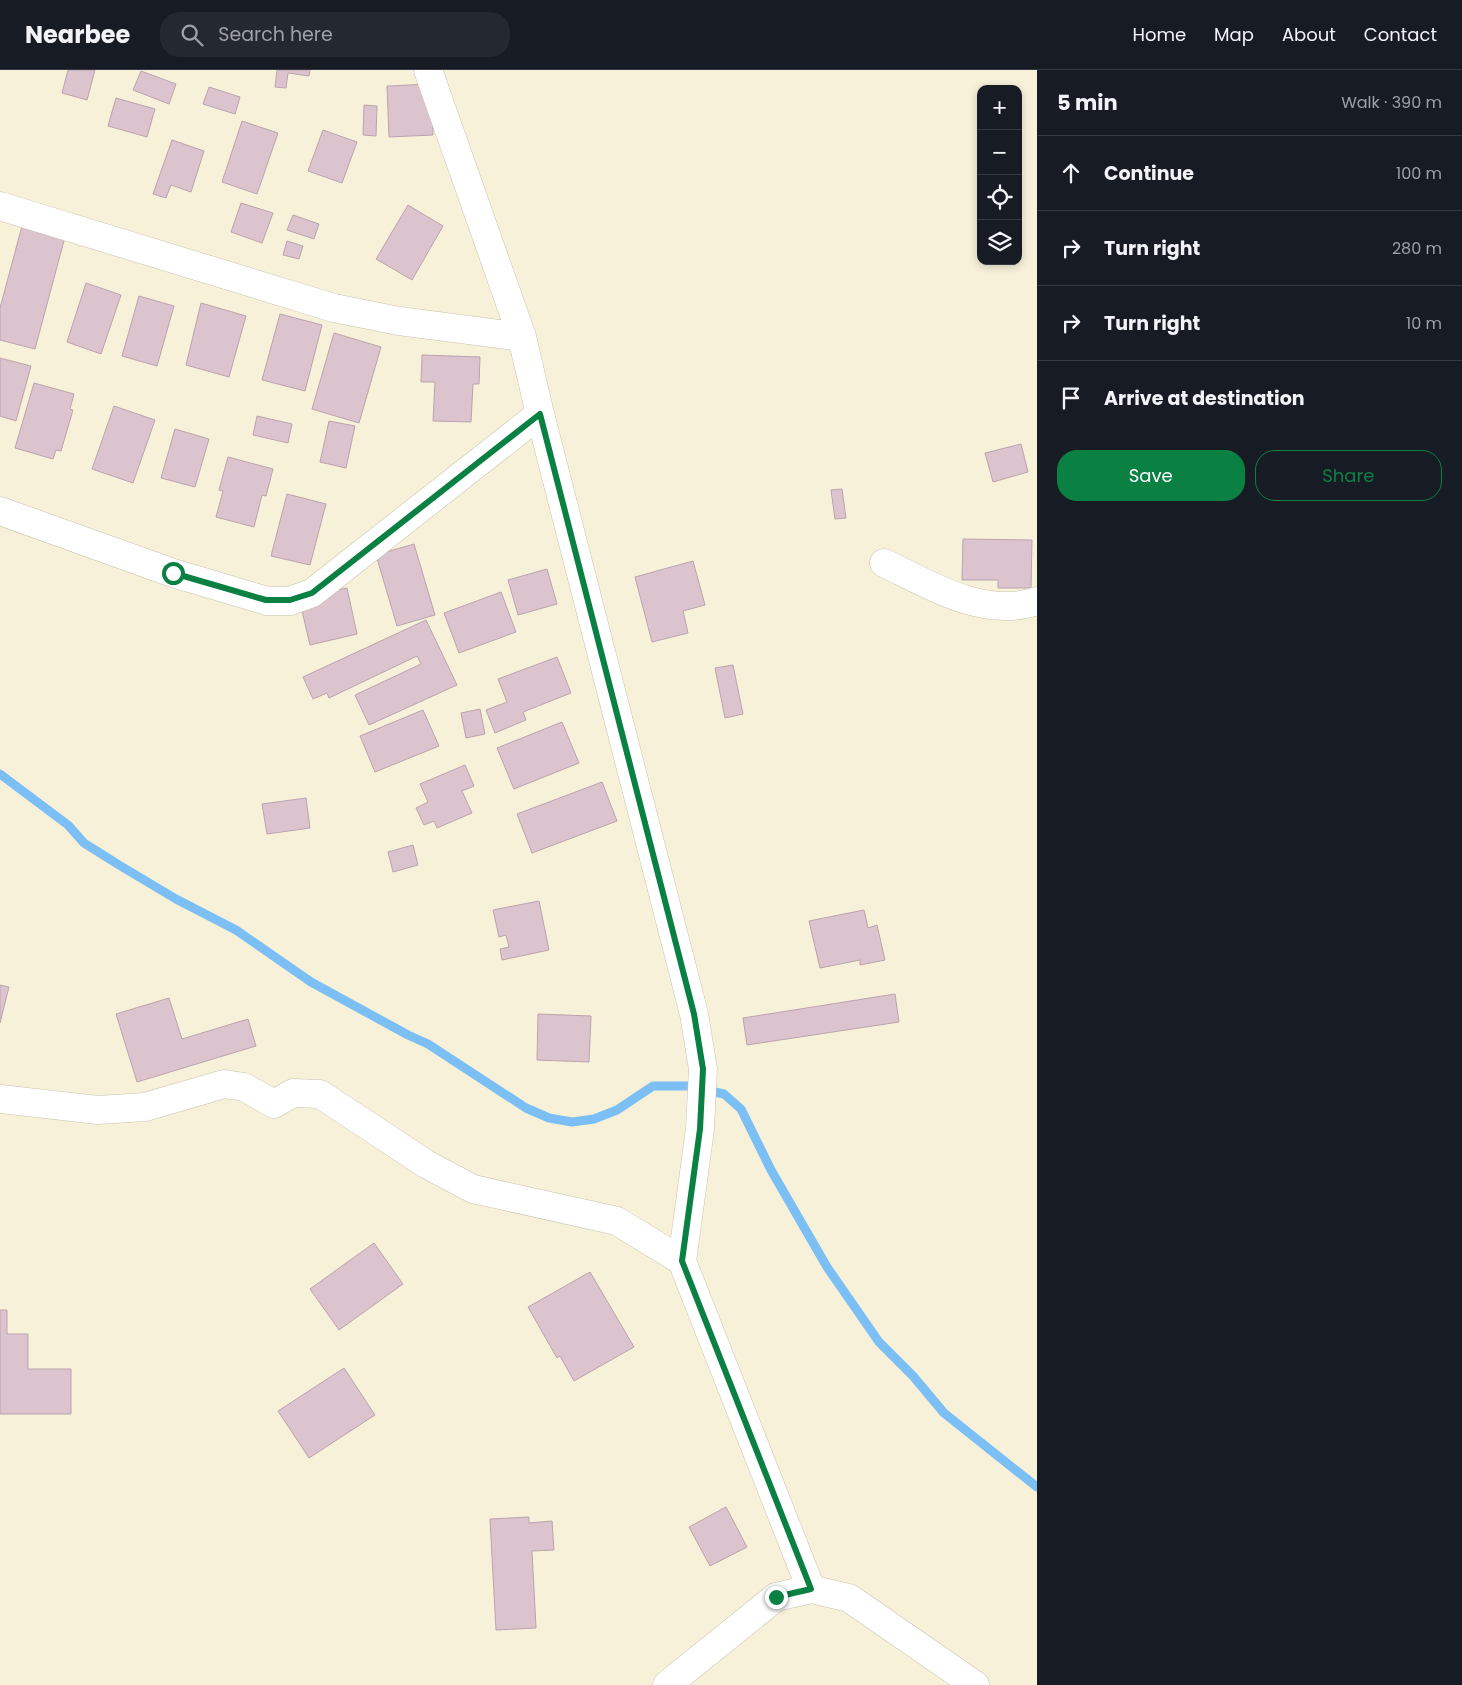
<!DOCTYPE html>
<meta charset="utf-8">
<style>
:root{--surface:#171b24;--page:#242831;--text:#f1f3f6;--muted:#9ea1a6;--line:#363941;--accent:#0b8043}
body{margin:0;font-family:Poppins,sans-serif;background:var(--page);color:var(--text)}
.controls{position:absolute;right:15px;top:15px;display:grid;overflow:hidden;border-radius:10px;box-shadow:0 2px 8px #0003}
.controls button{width:45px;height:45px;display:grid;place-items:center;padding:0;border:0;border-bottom:1px solid var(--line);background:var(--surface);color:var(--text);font:25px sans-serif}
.stop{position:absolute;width:15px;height:15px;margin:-11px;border:4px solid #0b8043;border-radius:50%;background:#fff}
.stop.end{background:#0b8043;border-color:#fff;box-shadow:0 1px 5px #0008}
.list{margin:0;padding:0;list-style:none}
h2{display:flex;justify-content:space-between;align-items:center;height:65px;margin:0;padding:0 20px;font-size:21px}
h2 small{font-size:16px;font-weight:400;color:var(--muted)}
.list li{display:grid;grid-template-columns:32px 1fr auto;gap:15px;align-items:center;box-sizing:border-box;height:75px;padding:0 20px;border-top:1px solid var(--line)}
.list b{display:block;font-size:19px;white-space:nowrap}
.list em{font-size:16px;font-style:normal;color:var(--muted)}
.actions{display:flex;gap:10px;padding:15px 20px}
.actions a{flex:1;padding:11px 0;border:1px solid var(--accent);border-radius:20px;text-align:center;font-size:18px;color:var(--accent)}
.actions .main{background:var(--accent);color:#fff}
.icon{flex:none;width:28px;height:28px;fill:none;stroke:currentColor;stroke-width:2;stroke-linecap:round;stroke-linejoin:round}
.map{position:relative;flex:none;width:1037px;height:1615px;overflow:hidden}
header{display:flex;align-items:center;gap:30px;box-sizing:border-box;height:70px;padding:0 25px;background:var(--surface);border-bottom:1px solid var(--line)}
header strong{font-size:24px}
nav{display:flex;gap:28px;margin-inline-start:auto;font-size:18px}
.search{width:350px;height:45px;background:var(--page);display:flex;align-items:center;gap:12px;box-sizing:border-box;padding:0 18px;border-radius:20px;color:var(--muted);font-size:19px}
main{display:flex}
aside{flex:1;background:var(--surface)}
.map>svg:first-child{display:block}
</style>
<header>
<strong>Nearbee</strong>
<div class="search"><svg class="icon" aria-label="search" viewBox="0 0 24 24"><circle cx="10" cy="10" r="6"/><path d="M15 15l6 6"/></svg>Search here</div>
<nav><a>Home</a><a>Map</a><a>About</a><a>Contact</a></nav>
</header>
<main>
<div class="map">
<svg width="1037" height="1615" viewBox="0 0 1037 1615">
<rect width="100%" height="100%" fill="#f7f1da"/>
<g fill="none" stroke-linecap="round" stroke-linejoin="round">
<path stroke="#7bbff4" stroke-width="9" d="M0 704 68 755 84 773 119 795 176 829 236 860 311 912 408 965 428 974 526 1038 549 1048 572 1052 594 1049 617 1040 653 1016H688L724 1024 741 1039 771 1100 827 1197 879 1272 913 1306 944 1343 1037 1417"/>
</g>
<path fill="#dcc4ce" stroke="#bba3ae" d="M68 0H95L87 30 62 23Z
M277 0H310L309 6 288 3 286 18 275 17Z
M141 1 176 14 169 34 133 20Z
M431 14 433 65 389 67 387 16Z
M209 17 240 27 235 44 203 34Z
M116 28 155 39 147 67 108 56Z
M364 35 377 36 376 66 363 65Z
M242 51 278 63 257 124 222 112Z
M323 60 357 72 342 113 308 101Z
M172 70 204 81 191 122 171 115 166 128 153 124Z
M241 133 273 143 262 173 231 162Z
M408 135 443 156 412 210 376 189Z
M293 145 319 154 314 169 287 160Z
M22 156 65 167 35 279 0 270V238Z
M287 171 303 176 299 189 283 185Z
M86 213 121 225 101 284 67 272Z
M139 226 174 236 157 296 122 286Z
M201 233 246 246 229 307 186 295Z
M280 244 322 255 305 321 262 310Z
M334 263 381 277 359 353 312 339Z
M422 285 480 287 479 314H473L471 352 433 351 435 312H421Z
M0 288 31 296 16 351 0 346Z
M34 313 74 324 70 339 73 340 61 381 56 380 53 389 15 378Z
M114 336 155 350 133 413 92 399Z
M257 346 292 354 288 373 253 365Z
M329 351 355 356 346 398 320 392Z
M175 359 209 369 195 417 161 408Z
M1021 374 1028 402 993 412 985 383Z
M228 387 273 399 266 426 262 425 254 457 216 447 223 421 219 420Z
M842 419 846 448 835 449 831 420Z
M287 424 326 434 310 495 271 486Z
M963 469 1032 470 1031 518H998V510H962Z
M414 474 435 545 397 556 376 485Z
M693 491 705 535 683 541 688 563 652 572 635 507Z
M547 499 557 534 518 545 508 510Z
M347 518 357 564 310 575 299 528Z
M501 522 516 562 459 583 444 543Z
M426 550 457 615 369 655 355 625 421 594 417 586 329 628 327 623 313 629 303 607Z
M557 587 571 623 523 642 526 650 495 663 486 640 507 632 498 609Z
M733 595 743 644 725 648 715 598Z
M480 639 485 664 466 668 461 643Z
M423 640 439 676 375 702 360 666Z
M562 652 579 693 514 719 497 678Z
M465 695 474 716 462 721 472 743 437 758 434 751 424 755 416 738 428 732 420 714Z
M602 712 617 751 532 783 517 744Z
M306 728 310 758 267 764 262 734Z
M413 775 418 795 393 802 388 782Z
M539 831 549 880 502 890 500 879 509 877 506 865 499 867 493 840Z
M864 840 868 858 877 855 885 890 860 895V890L820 898 809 851Z
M0 915 9 917 0 953Z
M895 924 899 952 747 975 743 948Z
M169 928 182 969 248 949 256 976 137 1012 116 944Z
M538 944 591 946 589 992 537 990Z
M374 1173 403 1214 339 1260 310 1219Z
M590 1202 634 1277 574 1311 560 1286 557 1288 528 1237Z
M0 1240H7V1264H28V1299H71V1344H0Z
M344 1298 375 1345 309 1388 278 1341Z
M726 1437 747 1477 710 1496 689 1457Z
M529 1447V1453L552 1451 554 1480 532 1481 536 1558 496 1560 490 1449Z"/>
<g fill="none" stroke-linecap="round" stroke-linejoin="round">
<g stroke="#c8c3ad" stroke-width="29">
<path id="street" d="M428 0 522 267 540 344 694 944 703 999 700 1059 682 1191 811 1519
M0 136 334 238 399 251 522 267
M0 441 173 503 267 531H290L312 523 540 344
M884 493C930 515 984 549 1037 531
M0 1029 98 1040 145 1037 224 1014 244 1017 274 1034 293 1023 320 1024 426 1094 473 1119 617 1151 682 1191
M667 1615 776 1527 811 1519 849 1528 975 1615"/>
</g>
<use href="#street" stroke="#fff" stroke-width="28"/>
</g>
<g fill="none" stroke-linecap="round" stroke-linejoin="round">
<path stroke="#0b8043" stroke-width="6" d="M173 503 266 530H290L312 523 540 344 694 944 703 999 700 1059 682 1191 811 1519 776 1527"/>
</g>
</svg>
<div class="controls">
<button>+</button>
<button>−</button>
<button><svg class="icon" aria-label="locate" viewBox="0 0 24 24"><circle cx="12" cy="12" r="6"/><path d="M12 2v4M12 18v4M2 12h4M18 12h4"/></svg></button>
<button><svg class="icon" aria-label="layers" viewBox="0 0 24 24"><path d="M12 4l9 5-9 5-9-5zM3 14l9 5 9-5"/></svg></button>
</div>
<div class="stop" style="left:173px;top:503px"></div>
<div class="stop end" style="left:776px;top:1527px"></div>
</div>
<aside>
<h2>5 min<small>Walk · 390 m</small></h2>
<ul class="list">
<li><svg class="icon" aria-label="ahead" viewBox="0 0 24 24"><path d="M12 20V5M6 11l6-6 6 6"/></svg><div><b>Continue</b></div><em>100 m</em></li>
<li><svg class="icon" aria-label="right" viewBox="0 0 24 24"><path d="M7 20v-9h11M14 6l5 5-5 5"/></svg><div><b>Turn right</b></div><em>280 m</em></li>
<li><svg class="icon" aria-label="right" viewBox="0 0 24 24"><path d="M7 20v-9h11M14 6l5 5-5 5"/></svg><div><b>Turn right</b></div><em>10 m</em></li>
<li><svg class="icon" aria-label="arrive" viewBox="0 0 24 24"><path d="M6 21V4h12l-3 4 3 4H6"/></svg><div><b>Arrive at destination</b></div></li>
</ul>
<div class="actions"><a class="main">Save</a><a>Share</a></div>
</aside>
</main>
